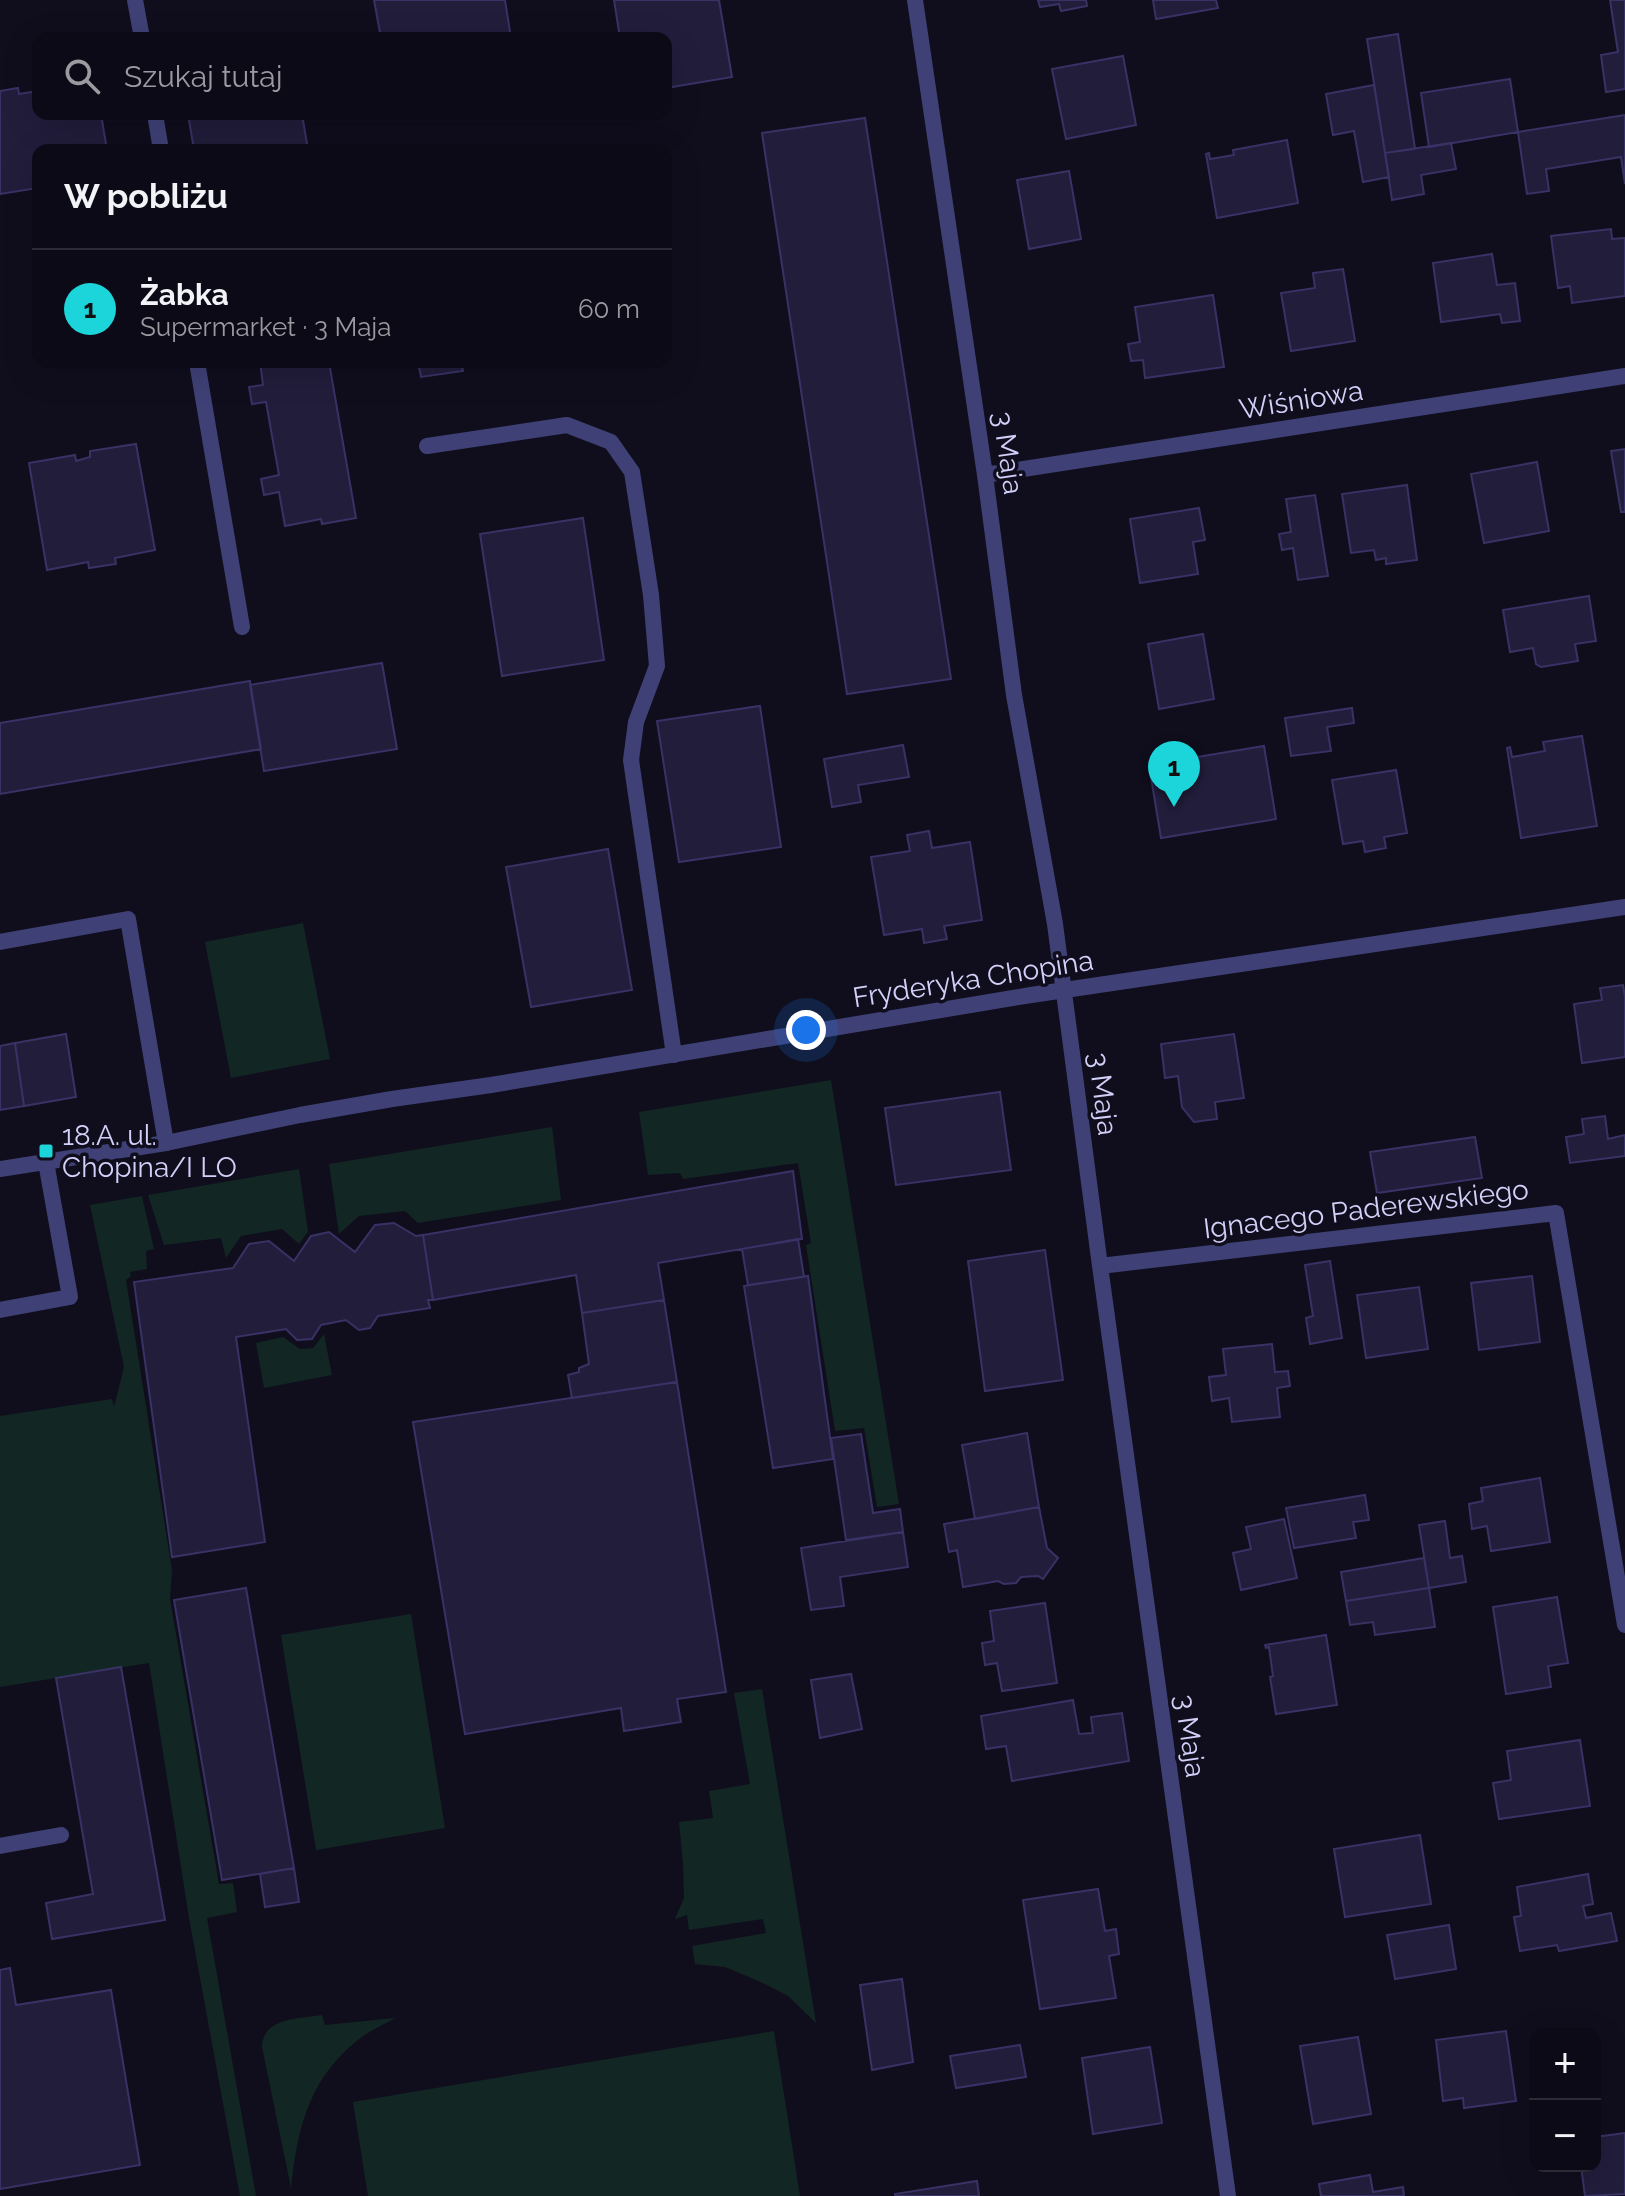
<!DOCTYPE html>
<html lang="pl">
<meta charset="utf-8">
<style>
:root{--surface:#0c0a16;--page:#15131f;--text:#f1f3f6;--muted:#9a9aa1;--line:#2c2b35;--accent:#1cd5da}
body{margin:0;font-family:Raleway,sans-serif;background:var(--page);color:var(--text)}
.controls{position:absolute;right:24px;bottom:24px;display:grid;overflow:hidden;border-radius:16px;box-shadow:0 8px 32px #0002}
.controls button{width:72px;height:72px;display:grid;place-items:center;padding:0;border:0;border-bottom:2px solid var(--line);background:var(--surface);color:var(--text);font:40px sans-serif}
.you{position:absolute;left:806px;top:1030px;width:28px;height:28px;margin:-20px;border:6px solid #fff;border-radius:50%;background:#1a73e8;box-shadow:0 0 0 12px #1a73e833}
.badge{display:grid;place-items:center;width:52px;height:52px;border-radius:50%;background:var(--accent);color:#111;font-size:26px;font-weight:700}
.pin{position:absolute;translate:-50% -66px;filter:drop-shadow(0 2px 4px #0008)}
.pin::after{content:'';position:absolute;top:42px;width:28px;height:24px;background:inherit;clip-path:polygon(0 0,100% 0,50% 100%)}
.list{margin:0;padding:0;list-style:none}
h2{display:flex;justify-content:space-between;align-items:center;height:104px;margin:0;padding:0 32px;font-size:34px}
h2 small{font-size:26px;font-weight:400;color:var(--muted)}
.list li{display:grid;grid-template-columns:52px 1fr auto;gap:24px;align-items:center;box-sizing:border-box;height:120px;padding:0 32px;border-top:2px solid var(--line)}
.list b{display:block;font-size:30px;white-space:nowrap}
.list p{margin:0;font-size:26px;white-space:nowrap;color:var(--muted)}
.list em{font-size:26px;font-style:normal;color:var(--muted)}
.icon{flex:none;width:44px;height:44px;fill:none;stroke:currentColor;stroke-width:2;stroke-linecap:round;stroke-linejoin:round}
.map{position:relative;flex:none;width:1625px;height:2196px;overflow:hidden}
.search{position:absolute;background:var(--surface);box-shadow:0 8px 32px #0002;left:32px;top:32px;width:640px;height:88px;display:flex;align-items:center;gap:20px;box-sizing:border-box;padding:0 28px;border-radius:16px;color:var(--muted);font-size:30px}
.panel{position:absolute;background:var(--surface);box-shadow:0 8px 32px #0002;left:32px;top:144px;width:640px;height:224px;border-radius:16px}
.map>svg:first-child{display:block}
</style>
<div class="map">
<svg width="1625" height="2196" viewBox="0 0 1625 2196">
<rect width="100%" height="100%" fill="#100e1d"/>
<path fill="#122624" d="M303 923 330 1059 231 1078 205 942Z
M831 1080 899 1504 877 1507 864 1428 835 1431 806 1245 811 1243 798 1163 683 1179 680 1173 648 1175 639 1112Z
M552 1127 561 1200 418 1223 405 1211 359 1216 339 1234 329 1164Z
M299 1169 308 1232 299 1244 282 1229 241 1236 226 1258 221 1238 164 1245 148 1195Z
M142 1196 154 1249 146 1251 147 1269 130 1272 131 1276 126 1280 172 1570 170 1599 219 1884 233 1883 237 1912 207 1918 256 2196H240L189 1918 149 1663 0 1687V1416L112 1399 114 1407 124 1367 90 1205Z
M324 1334 332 1375 264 1388 256 1343 283 1337 300 1349 313 1348Z
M411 1614 445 1828 316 1850 281 1635Z
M762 1689 816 2023 788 1996 763 1983 725 1967 695 1964 692 1946 766 1933 763 1919 689 1930 687 1915 675 1919 684 1898 683 1864 679 1822 713 1818 709 1791 750 1784 734 1693Z
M322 2015 325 2025 395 2018C381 2026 365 2033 353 2044 307 2083 297 2133 291 2188L262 2047C263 2017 299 2019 322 2015Z
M774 2031 800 2196H368L353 2102Z"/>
<path fill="#211d3b" stroke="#383265" stroke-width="2" d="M374 0H505L511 38H381Z
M614 0H719L732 77 666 88V38H620Z
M1038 0H1086L1087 6 1061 11 1059 4 1040 7Z
M1153 0H1216L1218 8 1156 19Z
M1610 0H1625V89L1606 92 1601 55 1618 52Z
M1398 34 1415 149 1385 153 1367 39Z
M1123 56 1136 125 1066 139 1052 69Z
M1510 79 1518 132 1429 147 1421 93Z
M1374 85 1389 177 1363 182 1354 131 1333 135 1326 94Z
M18 88 19 94 38 91V114H101L107 150H38V188L0 194V91Z
M188 114H302L308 150H194Z
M1625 115V184L1621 157 1546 169 1549 191 1527 194 1518 132Z
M865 118 951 679 847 694 762 133Z
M1287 140 1298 203 1217 218 1206 154 1209 153 1210 159 1234 155 1233 150Z
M1451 143 1456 169 1421 175 1424 194 1392 200 1385 153Z
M1069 171 1081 239 1029 249 1017 180Z
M1611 229 1612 239 1625 238V296L1572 303 1570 286 1558 288 1551 236Z
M1492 254 1497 285 1515 283 1520 321 1502 323 1500 314 1441 322 1433 263Z
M1343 269 1355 341 1291 351 1281 293 1315 288 1313 273Z
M1213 295 1224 367 1145 378 1143 360 1131 361 1128 344 1140 342 1135 307Z
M260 362H329L356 518 322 524 321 519 285 526 279 492 264 495 261 479 279 475 266 402 252 404 249 387 263 385Z
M418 362H461L463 371 421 377Z
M136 444 155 550 115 558 116 564 89 568 88 562 47 570 29 463 75 455 76 461 90 457V451Z
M1625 449V512H1621L1611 451Z
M1537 462 1549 531 1484 543 1471 474Z
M1407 485 1417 560 1386 564V558L1376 560 1374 550 1351 553 1342 494Z
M1315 495 1328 576 1298 580 1293 548 1282 550 1279 534 1291 532 1286 499Z
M1199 508 1205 540 1193 542 1198 574 1140 583 1130 519Z
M583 518 604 660 502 676 480 534Z
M1589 596 1596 641 1575 644 1578 661 1541 667 1536 664 1533 648 1510 652 1503 610Z
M1203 634 1214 699 1159 709 1148 644Z
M382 663 397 749 264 771 250 685Z
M250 681 261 749 0 794V723Z
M760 706 781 847 679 862 657 721Z
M1352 708 1354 723 1327 727 1331 751 1291 756 1285 718Z
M1582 736 1597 826 1521 838 1507 748 1510 747 1512 757 1545 751 1543 742Z
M903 745 909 777 858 785 861 802 832 807 824 759Z
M1264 746 1276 819 1161 838 1149 765Z
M1396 770 1407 833 1384 837 1386 848 1365 852 1363 841 1343 844 1332 780Z
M929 831 932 848 970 842 982 920 944 926 947 939 924 943 922 929 884 935 871 857 910 851 907 835Z
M608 849 632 990 531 1007 506 867Z
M1623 985 1625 997V1057L1582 1063 1574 1004 1602 1000 1600 988Z
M66 1034 76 1097 24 1106 15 1043Z
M1234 1034 1244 1098 1215 1102 1217 1119 1194 1122 1182 1107 1178 1076 1165 1078 1161 1044Z
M15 1043 24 1106 0 1110V1046Z
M1000 1092 1011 1170 896 1185 885 1108Z
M1605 1116 1608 1139 1625 1135V1156L1570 1163 1566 1137 1584 1134 1582 1119Z
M1475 1137 1482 1178 1377 1193 1370 1152Z
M793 1171 802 1239 658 1263 664 1300 582 1313 576 1275 433 1300 423 1235Z
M394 1223 416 1236 423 1235 433 1300H428L430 1308 378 1316 370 1328 359 1330 346 1320 321 1325 312 1339 297 1340 286 1329 236 1337 265 1542 172 1557 134 1282 233 1268 249 1244 269 1241 294 1261 311 1236 329 1232 355 1252 375 1225Z
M798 1239 804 1277 748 1285 742 1249Z
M1045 1250 1063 1380 985 1391 968 1261Z
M1330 1261 1342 1338 1310 1344 1306 1318 1313 1316 1305 1265Z
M808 1276 833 1459 773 1468 744 1286Z
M1532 1276 1540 1342 1479 1350 1471 1283Z
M1419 1287 1428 1349 1366 1358 1357 1295Z
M664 1300 677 1382 572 1398 568 1375 579 1372V1368L589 1364 582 1313Z
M1272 1344 1275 1372 1288 1371 1290 1386 1277 1388 1280 1417 1232 1422 1229 1398 1212 1401 1209 1377 1226 1375 1223 1349Z
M677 1382 726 1692 677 1699 681 1722 624 1731 621 1708 465 1734 413 1422Z
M1027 1433 1039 1507 975 1519 962 1445Z
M861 1434 873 1513 900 1509 903 1532 846 1540 831 1438Z
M1540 1478 1550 1542 1491 1551 1487 1526 1472 1529 1469 1504 1483 1501 1481 1488Z
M1365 1495 1369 1520 1353 1522 1356 1538 1294 1548 1286 1508Z
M1039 1507 1047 1548 1058 1558 1043 1579 1038 1576 1021 1577 1016 1583 1004 1584 998 1581 963 1587 957 1550 949 1552 944 1524Z
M1284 1519 1297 1578 1241 1590 1233 1553 1251 1549 1246 1527Z
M1445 1521 1450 1558 1462 1556 1466 1582 1429 1588 1419 1525Z
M903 1532 908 1567 840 1577 844 1606 811 1610 801 1548Z
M1424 1558 1429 1588 1346 1601 1341 1572Z
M246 1588 294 1868 222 1880 174 1600Z
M1429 1588 1435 1627 1375 1635 1373 1622 1350 1625 1346 1601Z
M1557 1597 1568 1663 1548 1666 1551 1687 1506 1694 1493 1607Z
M1045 1603 1057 1683 1002 1691 997 1663 985 1665 982 1643 994 1641 990 1611Z
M1326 1635 1337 1705 1276 1714 1270 1677 1273 1676 1269 1647 1266 1648 1265 1645Z
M121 1667 165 1920 52 1939 46 1903 93 1894 56 1678Z
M851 1674 862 1729 820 1738 811 1680Z
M1073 1700 1079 1734 1093 1733 1091 1717 1122 1713 1129 1761 1012 1781 1006 1746 986 1749 981 1716Z
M1580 1740 1590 1806 1499 1819 1493 1783 1511 1780 1507 1751Z
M1420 1835 1431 1904 1345 1917 1334 1849Z
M294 1868 299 1902 265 1907 260 1874Z
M1588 1874 1593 1904 1583 1906 1586 1918 1611 1913 1617 1941 1559 1951 1557 1945 1520 1951 1514 1917 1521 1916 1517 1887Z
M1098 1889 1105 1931 1116 1929 1119 1954 1109 1956 1116 1998 1040 2009 1023 1900Z
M1449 1925 1456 1969 1395 1979 1387 1935Z
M10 1968 16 2005 111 1990 140 2165 0 2189V1970Z
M902 1979 913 2062 872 2070 860 1985Z
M1506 2031 1516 2101 1464 2108 1463 2098 1443 2101 1436 2040Z
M1358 2037 1371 2114 1313 2124 1300 2046Z
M1020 2045 1026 2077 956 2088 950 2056Z
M1150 2047 1162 2123 1093 2134 1082 2058Z
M1625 2133V2194L1585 2196 1581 2166H1595V2137Z
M1370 2175 1373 2192 1403 2187 1404 2196H1321L1319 2184Z
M977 2181 979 2196H895V2194Z"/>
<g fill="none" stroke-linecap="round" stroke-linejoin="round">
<path stroke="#3f4176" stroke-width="16" d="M135 0 142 38
M155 114 161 150
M197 362 242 627
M427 446 567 425 611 442 632 472 651 595 657 666 636 722 631 760 674 1055
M0 942 128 919 166 1143
M0 1310 70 1297 46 1162
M0 1846 61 1835"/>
<path stroke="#3f4176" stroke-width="16" d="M915 0 985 475 1014 695 1055 924 1100 1266 1228 2196
M985 475 1625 376
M0 1169 166 1143 300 1115 392 1099 491 1085 1031 995 1625 907
M1100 1266 1556 1213 1625 1625"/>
</g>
<rect fill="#1cd5da" stroke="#100e1d" stroke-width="3" x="38" y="1143" width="16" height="16" rx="4"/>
<g text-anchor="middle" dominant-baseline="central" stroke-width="7" stroke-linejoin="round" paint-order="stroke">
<g font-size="28" fill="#d2d0f9" stroke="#100e1d">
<text transform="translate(1301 400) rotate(-9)">Wiśniowa</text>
<text transform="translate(1008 453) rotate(82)">3 Maja</text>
<text transform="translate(973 979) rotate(-9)">Fryderyka Chopina</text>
<text transform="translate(1103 1094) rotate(83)">3 Maja</text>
<text transform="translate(1366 1209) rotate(-7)">Ignacego Paderewskiego</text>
<text transform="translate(1190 1736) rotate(82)">3 Maja</text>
</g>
<g font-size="28" fill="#d2d0f9" stroke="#100e1d" text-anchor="start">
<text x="62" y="1135">18.A. ul.<tspan x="62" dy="32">Chopina/I LO</tspan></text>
</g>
</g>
</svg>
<div class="controls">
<button>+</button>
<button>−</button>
</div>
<div class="you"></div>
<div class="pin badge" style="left:1174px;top:807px">1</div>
<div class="search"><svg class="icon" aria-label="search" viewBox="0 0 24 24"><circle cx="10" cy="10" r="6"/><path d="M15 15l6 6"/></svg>Szukaj tutaj</div>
<section class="panel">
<h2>W pobliżu<small></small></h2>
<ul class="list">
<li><span class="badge">1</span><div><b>Żabka</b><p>Supermarket · 3 Maja</p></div><em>60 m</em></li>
</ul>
</section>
</div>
